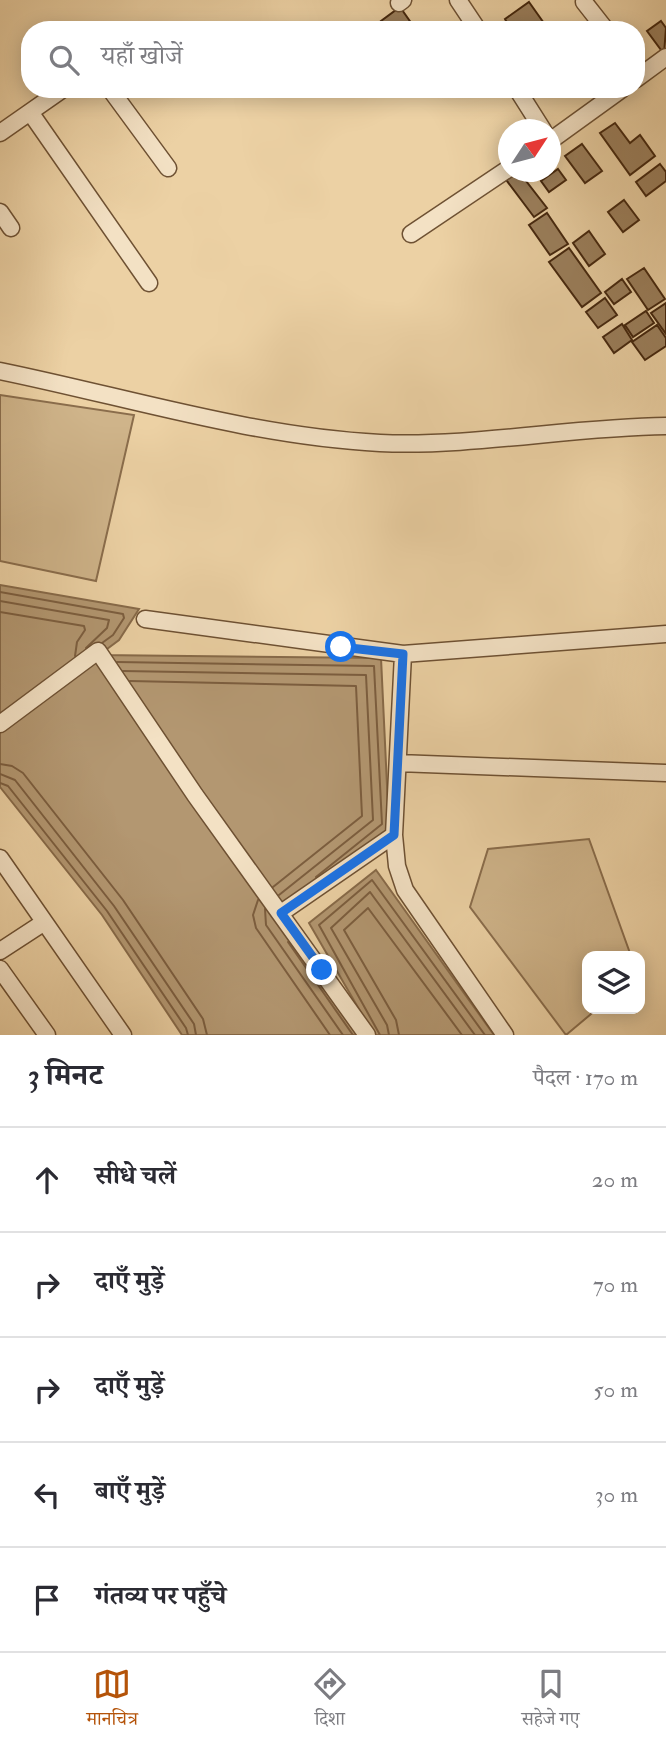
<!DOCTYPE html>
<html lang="hi">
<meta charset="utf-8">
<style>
:root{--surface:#fff;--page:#f2f2f3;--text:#2b2b33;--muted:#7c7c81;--line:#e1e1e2;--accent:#b45309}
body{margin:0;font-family:"IM FELL Double Pica","Noto Serif Devanagari",serif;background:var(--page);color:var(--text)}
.controls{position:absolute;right:21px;bottom:21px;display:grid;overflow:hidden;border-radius:14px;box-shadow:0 4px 18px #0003}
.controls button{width:63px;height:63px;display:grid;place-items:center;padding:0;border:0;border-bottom:2px solid var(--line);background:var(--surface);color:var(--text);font:35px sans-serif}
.compass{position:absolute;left:498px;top:119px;width:63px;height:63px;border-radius:50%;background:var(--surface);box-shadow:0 4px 18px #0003;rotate:54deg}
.stop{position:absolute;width:21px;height:21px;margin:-16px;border:5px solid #1a73e8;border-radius:50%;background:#fff}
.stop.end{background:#1a73e8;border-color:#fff;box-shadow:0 2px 7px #0008}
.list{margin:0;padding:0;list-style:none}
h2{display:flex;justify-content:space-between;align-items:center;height:91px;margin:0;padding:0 28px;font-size:30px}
h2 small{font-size:23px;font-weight:400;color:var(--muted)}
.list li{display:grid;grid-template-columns:46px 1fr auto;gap:21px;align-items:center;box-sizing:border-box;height:105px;padding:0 28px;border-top:2px solid var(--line)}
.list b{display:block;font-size:26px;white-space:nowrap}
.list em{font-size:23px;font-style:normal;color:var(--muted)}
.icon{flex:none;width:38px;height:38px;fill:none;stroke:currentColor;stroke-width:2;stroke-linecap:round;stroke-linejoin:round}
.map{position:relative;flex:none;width:666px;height:1035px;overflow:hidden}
.search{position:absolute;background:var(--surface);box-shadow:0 4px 18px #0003;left:21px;right:21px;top:21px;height:77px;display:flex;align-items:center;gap:18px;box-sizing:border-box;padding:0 24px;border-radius:28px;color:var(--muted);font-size:26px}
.sheet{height:616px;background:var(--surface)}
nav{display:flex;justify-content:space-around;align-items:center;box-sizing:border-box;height:98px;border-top:2px solid var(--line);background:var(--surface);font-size:19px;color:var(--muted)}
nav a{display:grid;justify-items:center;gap:4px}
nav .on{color:var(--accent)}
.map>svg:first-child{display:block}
</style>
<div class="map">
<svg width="666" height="1035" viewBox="0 0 666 1035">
<rect width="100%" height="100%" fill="#ecd1a4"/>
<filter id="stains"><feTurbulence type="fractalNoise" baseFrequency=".00286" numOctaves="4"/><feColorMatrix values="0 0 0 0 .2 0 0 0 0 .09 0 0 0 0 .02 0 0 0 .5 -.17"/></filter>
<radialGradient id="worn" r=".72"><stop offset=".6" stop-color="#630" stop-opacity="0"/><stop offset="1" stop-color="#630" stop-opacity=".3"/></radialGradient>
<path fill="#cfb48a" stroke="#8a6d4c" stroke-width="2" d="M0 395 134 415 96 581 0 561Z
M589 839 631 956H587V1009H597L566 1035 470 907 488 849Z"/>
<path fill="#b39771" stroke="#876a49" stroke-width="2" d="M0 585 139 609 119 640 99 655 381 658 389 828 279 916 362 1035H182L102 915 0 787Z
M376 870 494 1035H374L309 923Z"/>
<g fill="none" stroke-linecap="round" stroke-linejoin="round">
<path stroke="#7c5e3f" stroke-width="2" d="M0 592 123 614 124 618 113 635 102 643
M0 601 109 620 107 628 86 648
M0 612 84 626 85 630 77 642 75 656
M117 662 374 666 382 824 316 877
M123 671 366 675 373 820 279 895
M130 681 356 686 362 816 273 887
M0 764 12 766 23 773 123 900 203 1019 207 1035
M0 774 15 780 114 906 194 1024 196 1035
M0 783 8 786 107 911 186 1028 188 1035
M258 900 253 915 256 928 330 1035
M265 909 266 925 343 1035
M288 942 353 1035
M380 1035 319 925 372 880 485 1035
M389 1035 387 1025 331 928 370 892 475 1035
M399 1035 396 1020 344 930 368 908 462 1035"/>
</g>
<path fill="#9b7f5c" stroke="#44260d" stroke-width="2" d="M529 2 546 26 541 30H511L505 19Z
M400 7 414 27 387 30 381 21Z
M661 21 666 28 664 54 647 31Z
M615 123 630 143 640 135 655 156 630 175 600 133Z
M582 144 602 171 585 183 565 156Z
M660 164 666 172V181L646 196 636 182Z
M558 169 566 180 549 192 541 181Z
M512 172H519L547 208 534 217 504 177Z
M624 200 639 220 623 232 608 212Z
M547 213 568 244 550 255 529 225Z
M589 231 605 254 589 266 573 243Z
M569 248 601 293 582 307 549 262Z
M644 268 665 299 648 310 627 279Z
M622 279 631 292 614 304 605 292Z
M605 298 617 315 598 328 586 312Z
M666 303V334L651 313Z
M646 311 654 323 633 337 625 325Z
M622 324 632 340 614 353 603 337Z
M657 325 666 338V346L645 360 632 342Z"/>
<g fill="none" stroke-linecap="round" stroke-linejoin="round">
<g stroke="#6e5133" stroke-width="19">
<path id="minor" d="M458 0 478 30
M584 2 606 30
M399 3 403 0
M636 79 666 57
M110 89 168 168
M517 89 543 130
M30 112 149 283
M0 133 63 89
M550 141 622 89
M0 212 11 228
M411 234 508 169
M0 371C127 397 250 436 380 443 475 447 571 427 666 426
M145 619 403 654 666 634
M403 654 394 835 397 866 405 890 505 1035
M0 724 98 651 195 795 367 1035
M398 763 666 773
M0 858 123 1035
M281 913 394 835
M0 951 43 923
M0 969 47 1035"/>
</g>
<use href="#minor" stroke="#f3e1c4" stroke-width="16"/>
</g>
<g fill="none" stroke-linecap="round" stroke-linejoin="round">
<path stroke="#1a73e8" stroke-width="9" d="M322 970 281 913 394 835 403 654 341 647"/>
</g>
<rect width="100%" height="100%" filter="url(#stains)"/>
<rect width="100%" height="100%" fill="url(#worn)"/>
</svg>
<div class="controls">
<button><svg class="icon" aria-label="layers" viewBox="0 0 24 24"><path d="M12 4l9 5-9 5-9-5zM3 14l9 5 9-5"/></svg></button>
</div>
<svg class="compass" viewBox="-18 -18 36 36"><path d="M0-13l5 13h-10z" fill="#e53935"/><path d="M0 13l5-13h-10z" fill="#7c7c81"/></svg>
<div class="stop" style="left:341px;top:647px"></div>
<div class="stop end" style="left:322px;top:970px"></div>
<div class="search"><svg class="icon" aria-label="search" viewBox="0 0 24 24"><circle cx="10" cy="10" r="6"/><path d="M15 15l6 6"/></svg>यहाँ खोजें</div>
</div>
<section class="sheet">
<h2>3 मिनट<small>पैदल · 170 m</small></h2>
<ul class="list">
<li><svg class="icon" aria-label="ahead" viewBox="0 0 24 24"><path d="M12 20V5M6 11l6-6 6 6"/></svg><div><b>सीधे चलें</b></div><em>20 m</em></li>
<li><svg class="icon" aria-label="right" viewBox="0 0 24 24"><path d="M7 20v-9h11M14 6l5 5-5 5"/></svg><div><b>दाएँ मुड़ें</b></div><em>70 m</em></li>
<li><svg class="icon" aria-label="right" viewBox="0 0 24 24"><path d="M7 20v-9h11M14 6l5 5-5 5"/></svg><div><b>दाएँ मुड़ें</b></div><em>50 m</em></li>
<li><svg class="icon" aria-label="left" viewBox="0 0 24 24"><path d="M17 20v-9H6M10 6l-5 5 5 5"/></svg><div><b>बाएँ मुड़ें</b></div><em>30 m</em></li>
<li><svg class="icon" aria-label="arrive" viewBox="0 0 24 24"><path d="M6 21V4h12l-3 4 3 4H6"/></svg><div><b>गंतव्य पर पहुँचे</b></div></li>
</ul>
</section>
<nav>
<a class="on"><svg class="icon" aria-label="map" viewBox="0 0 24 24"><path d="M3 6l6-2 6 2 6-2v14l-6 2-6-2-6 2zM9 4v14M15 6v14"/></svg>मानचित्र</a>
<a><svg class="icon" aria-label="directions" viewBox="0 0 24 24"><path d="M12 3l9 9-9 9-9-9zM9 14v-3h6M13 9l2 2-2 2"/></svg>दिशा</a>
<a><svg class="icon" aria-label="saved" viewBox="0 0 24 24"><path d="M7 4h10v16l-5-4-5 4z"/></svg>सहेजे गए</a>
</nav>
